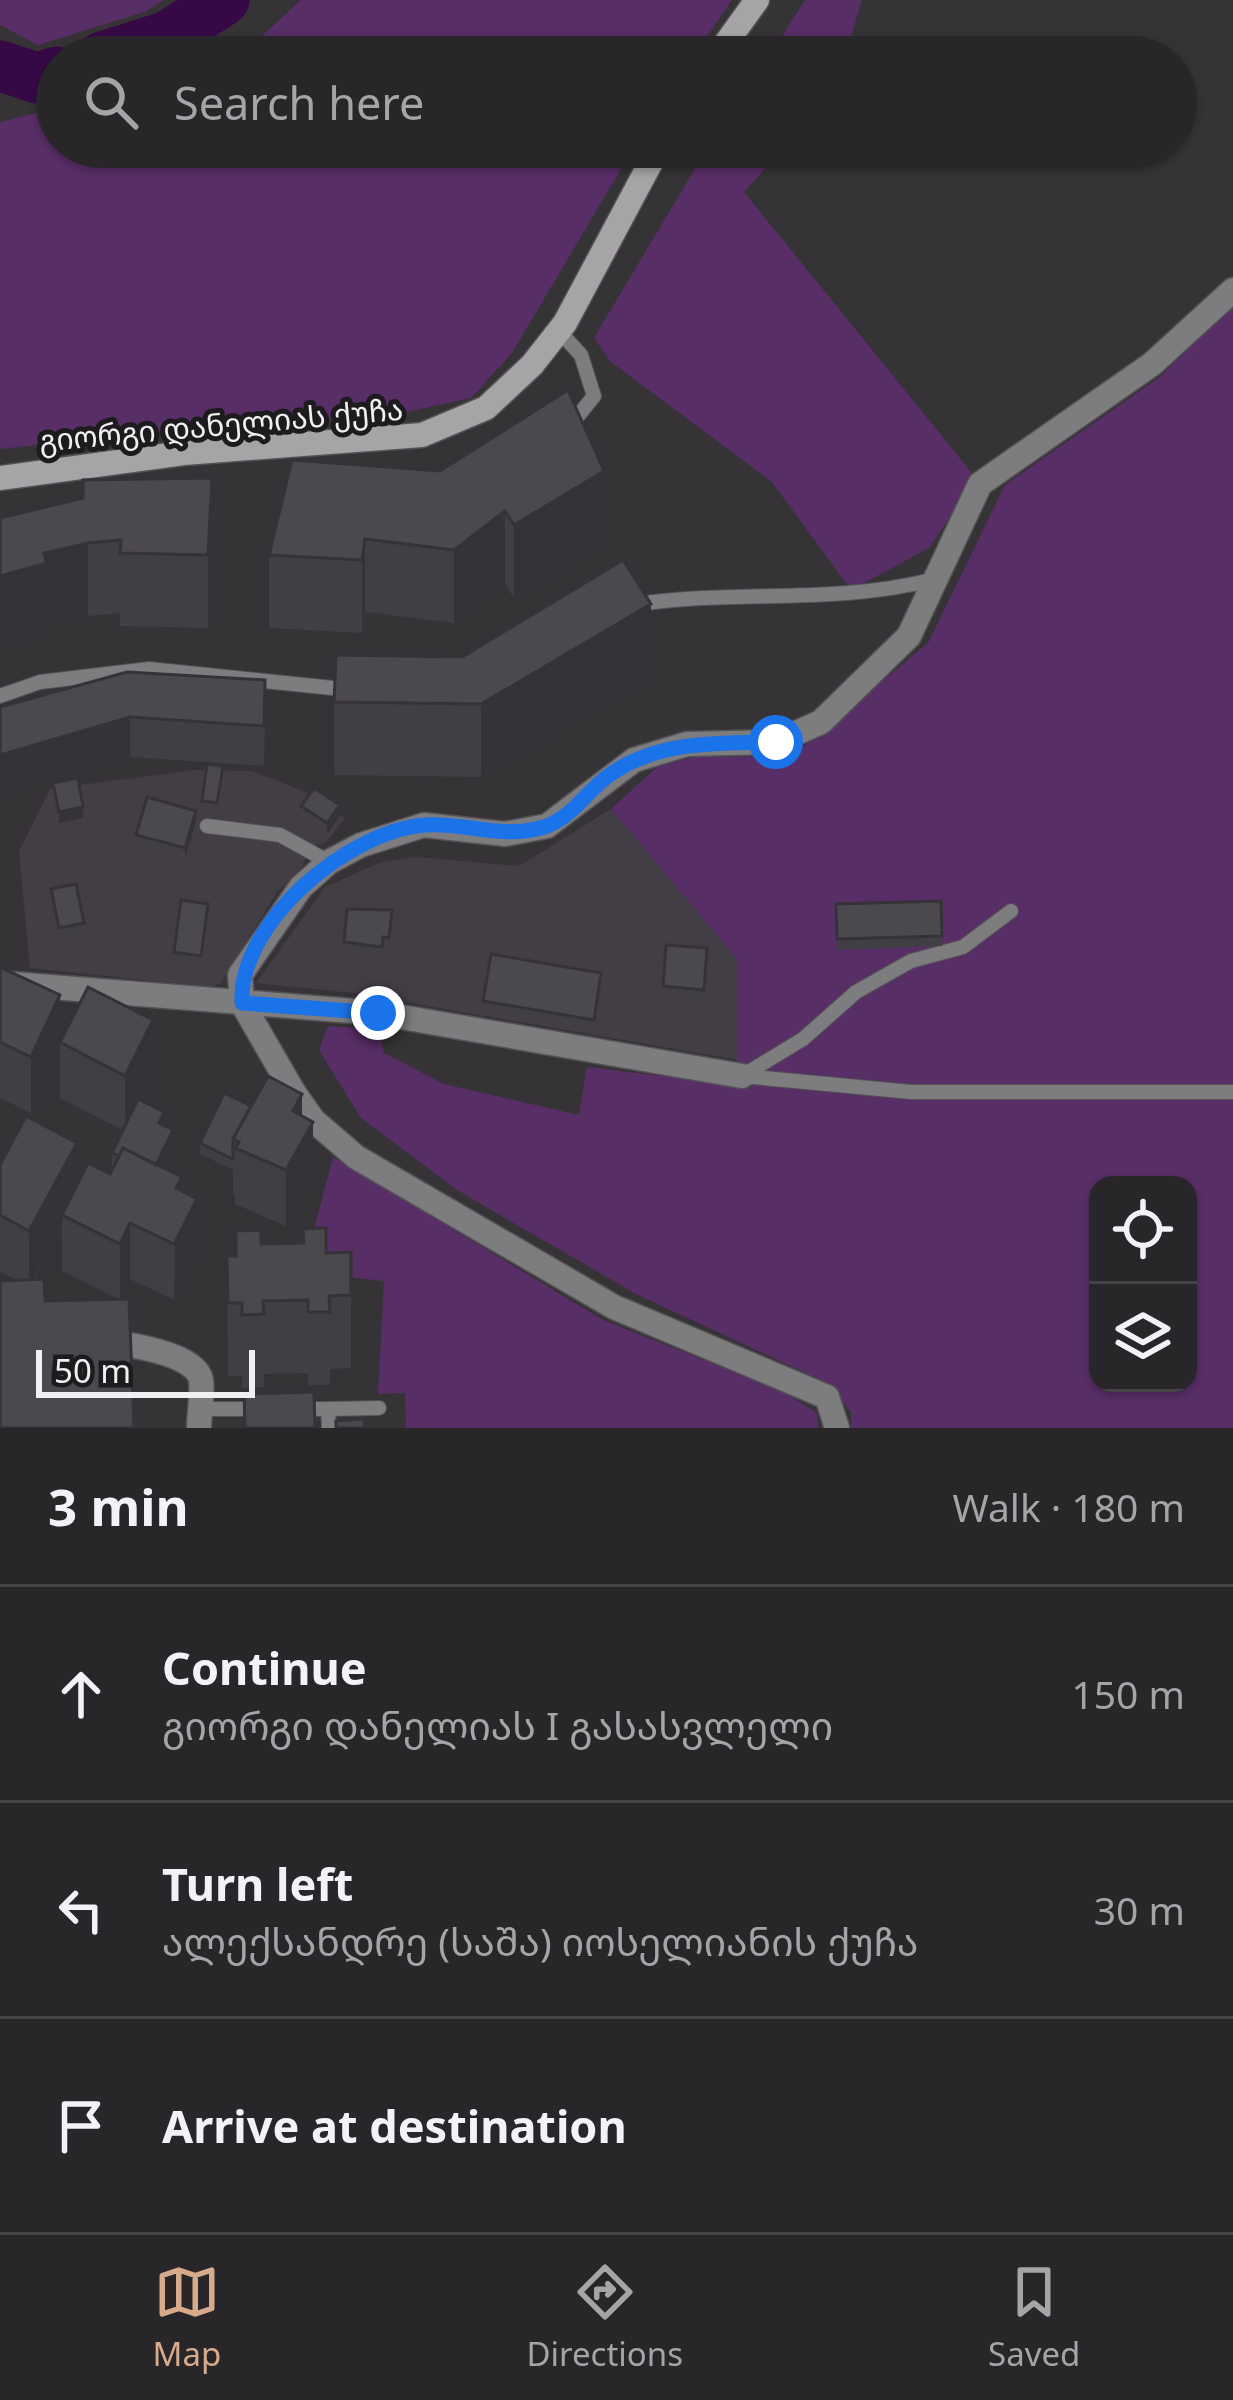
<!DOCTYPE html>
<meta charset="utf-8">
<style>
:root{--surface:#282629;--page:#302e31;--text:#f1f3f6;--muted:#a5a5a8;--line:#444346;--accent:#d6ab8b}
body{margin:0;font-family:"Noto Sans","Noto Sans Georgian",sans-serif;background:var(--page);color:var(--text)}
.controls{position:absolute;right:36px;bottom:36px;display:grid;overflow:hidden;border-radius:24px;box-shadow:0 3px 9px #0004}
.controls button{width:108px;height:108px;display:grid;place-items:center;padding:0;border:0;border-bottom:3px solid var(--line);background:var(--surface);color:var(--text);font:60px sans-serif}
.scale{position:absolute;left:36px;bottom:30px;width:219px;box-sizing:border-box;padding-left:12px;border:6px solid #f1eff2;border-top:0;font-size:33px;line-height:42px;white-space:nowrap;color:#f1eff2;-webkit-text-stroke:9px #1d1b1d;paint-order:stroke}
.stop{position:absolute;width:36px;height:36px;margin:-27px;border:9px solid #1a73e8;border-radius:50%;background:#fff}
.stop.end{background:#1a73e8;border-color:#fff;box-shadow:0 3px 12px #0008}
.list{margin:0;padding:0;list-style:none}
h2{display:flex;justify-content:space-between;align-items:center;height:156px;margin:0;padding:0 48px;font-size:51px}
h2 small{font-size:39px;font-weight:400;color:var(--muted)}
.list li{display:grid;grid-template-columns:78px 1fr auto;gap:36px;align-items:center;box-sizing:border-box;height:216px;padding:0 48px;border-top:3px solid var(--line)}
.list b{display:block;font-size:45px;white-space:nowrap}
.list p{margin:0;font-size:39px;white-space:nowrap;color:var(--muted)}
.list em{font-size:39px;font-style:normal;color:var(--muted)}
.icon{flex:none;width:66px;height:66px;fill:none;stroke:currentColor;stroke-width:2;stroke-linecap:round;stroke-linejoin:round}
.map{position:relative;flex:none;width:1233px;height:1428px;overflow:hidden}
.search{position:absolute;background:var(--surface);box-shadow:0 3px 9px #0004;left:36px;right:36px;top:36px;height:132px;display:flex;align-items:center;gap:30px;box-sizing:border-box;padding:0 42px;border-radius:66px;color:var(--muted);font-size:45px}
.sheet{height:804px;background:var(--surface)}
nav{display:flex;justify-content:space-around;align-items:center;box-sizing:border-box;height:168px;border-top:3px solid var(--line);background:var(--surface);font-size:33px;color:var(--muted)}
nav a{display:grid;justify-items:center;gap:6px}
nav .on{color:var(--accent)}
.map>svg:first-child{display:block}
</style>
<div class="map">
<svg width="1233" height="1428" viewBox="0 0 1233 1428">
<rect width="100%" height="100%" fill="#363337"/>
<path fill="#433d46" d="M194 770 252 771 303 791 345 818 326 842 308 849 303 866 277 892 221 983 211 987 30 968 19 852 50 789Z
M611 809 738 960V1060L353 993 256 983 325 887 379 863 417 857 519 866Z"/>
<path fill="#582e67" fill-rule="evenodd" d="M0 0H164L144 12 38 45 0 25Z
M301 0H732L693 57H239Z
M805 0H862L845 57H769Z
M57 108V147H634L512 353 471 398 383 417 215 425 0 449V122Z
M708 147H784L744 192 976 478 929 548 851 590 772 482 611 362 594 338Z
M1233 304V1428H851V1412L827 1383 636 1294 457 1190 361 1118 319 1050 328 1026 379 1029 384 1053 444 1084 579 1115 587 1067 737 1085 738 960 611 809 657 767 693 757 792 756 928 643 1005 485 1160 377ZM1098 1185H1188V1383H1098Z
M333 1157 603 1320 782 1391 817 1413 818 1428H406L405 1393 378 1394 384 1281 303 1272Z"/>
<g fill="none" stroke-linecap="round" stroke-linejoin="round">
<path stroke="#370846" stroke-width="51" d="M102 57 168 36 224 0
M0 66 37 78 57 72"/>
<g stroke="#545155" stroke-width="16">
<path id="lane" d="M559 331 581 355 594 396 569 427
M632 605C732 589 832 605 931 580
M0 696 40 682 149 669 352 690
M207 826 280 835 329 862
M742 1076 911 1092H1233
M742 1076 803 1039 856 992 911 961 963 947 1011 911
M199 1409H259
M300 1409H328L329 1428
M328 1409 379 1408"/>
</g>
<g stroke="#545155" stroke-width="27">
<path id="street" d="M0 983 378 1013 742 1076
M98 1341C121 1343 196 1352 201 1380 203 1394 199 1413 199 1428
M837 1428 827 1397 614 1307 356 1157 313 1120 294 1093 242 1003 240 975 301 887 329 862 361 845 424 825 505 834 547 826 634 760 687 744 776 742 821 722 909 636 980 484 1152 364 1233 290"/>
</g>
<g stroke="#545155" stroke-width="27">
<path id="secondary" d="M716 57 757 0
M0 478 184 453 422 435 486 408 532 365 565 323 659 147"/>
</g>
<use href="#lane" stroke="#7d7c7e" stroke-width="14"/>
<use href="#street" stroke="#7d7c7e" stroke-width="24"/>
<use href="#secondary" stroke="#a6a4a7" stroke-width="24"/>
</g>
<path fill="#413f43" fill-rule="evenodd" d="M440 471 604 544 514 598 505 584 454 623 365 612 362 633 269 628V555Z
M0 518 212 551 208 628 120 626V613L88 616 47 625V636Z
M651 677 481 777 334 775V702Z
M0 707 265 721 264 766 130 757 0 795Z
M223 777 217 814 202 812V801Z
M301 806 340 816 327 834 301 817Z
M196 821 185 859 136 845V835Z
M51 889 84 923V934L59 939 51 900Z
M941 901 942 946 837 950 836 904Z
M208 915 201 967 174 963V952Z
M392 921 389 948H383L382 957 344 953V942Z
M707 948 704 1001 663 997V986Z
M0 967 60 1042 153 1076 141 1100 164 1126 173 1151 164 1169 182 1191 197 1255 174 1300 130 1279 120 1299 134 1428 16 1280 0 1272V1216L77 1185 110 1174 112 1170V1153L123 1130 60 1098V1051L31 1113 0 1098ZM62 1228V1271L118 1299 45 1301 34 1280Z
M601 983 594 1030 483 1012V1001Z
M251 1106 302 1116 313 1178 286 1226 235 1204V1196L233 1195V1170L200 1154V1143Z
M303 1243 326 1253 351 1252V1368L330 1369V1385H308V1373L264 1374V1387L242 1388V1376H228L227 1256H236L261 1244Z"/>
<path fill="#353337" d="M604 471V544L514 598V525Z
M212 478V551L208 628V555Z
M505 511V584L454 623V550Z
M365 539V612L362 633V560Z
M88 543V616L47 625V636L0 649V576L44 553Z
M651 604V677L481 777V704Z
M130 717V757L0 795V755Z
M340 805V816L327 834V823Z
M83 807V818L59 823V812Z
M196 811V821L185 859V848Z
M60 995V1051L31 1113V1057Z
M153 1020V1076L125 1132V1076Z
M302 1094V1142L313 1122V1178L286 1226V1170L293 1111Z
M173 1130V1151L153 1193V1172Z
M77 1143V1199L62 1215V1228L29 1287V1231Z
M182 1177V1229L197 1199V1255L174 1300 176 1188Z
M130 1223V1279L120 1300V1244Z"/>
<path fill="#4c494e" stroke="#353337" stroke-width="3" d="M568 390 604 471 514 525 505 511 454 550 365 539 362 560 269 555 292 460 440 471Z
M212 478 208 555 120 553 121 540 88 543 44 553 47 563 0 576V518L83 498V480Z
M623 560 651 604 481 704 334 702 336 655 462 657Z
M127 672 265 680 264 726 130 717 0 755V707Z
M207 764 223 766 217 803 202 801Z
M78 778 83 807 59 812 53 783Z
M314 788 340 805 327 823 301 806Z
M147 797 196 811 185 848 136 835Z
M76 884 84 923 59 928 51 889Z
M181 900 208 904 201 956 174 952Z
M941 901 942 936 837 939 836 904Z
M347 909 392 910 389 938 383 937 382 947 344 942Z
M666 945 707 948 704 990 663 986Z
M491 954 601 973 594 1020 483 1001Z
M0 967 60 995 31 1057 0 1042Z
M88 987 153 1020 125 1076 60 1042Z
M268 1076 302 1094 293 1111 313 1122 286 1170 235 1148 239 1142 233 1139Z
M224 1093 251 1106 233 1139V1159L200 1143Z
M138 1099 164 1112 159 1123 173 1130 156 1165 123 1148 119 1156 112 1153Z
M26 1116 77 1143 29 1231 0 1215V1165Z
M123 1148 182 1177 176 1188 197 1199 174 1244 130 1223 120 1244 62 1215 88 1163 110 1174Z
M326 1228V1253L351 1252V1295L329 1296 330 1312H308V1300L263 1301 264 1314 242 1315V1303H228L227 1256H236V1231L261 1230V1244L304 1243 303 1229Z
M44 1279 45 1301 129 1299 134 1428H0V1281Z
M314 1392 315 1428H245L244 1394Z
M364 1419V1428H336V1421Z"/>
<g fill="none" stroke-linecap="round" stroke-linejoin="round">
<path stroke="#1a73e8" stroke-width="15" d="M378 1013 242 1003C238 923 348 831 425 825 466 822 502 840 544 827 572 818 586 792 608 776 657 740 719 743 776 742"/>
</g>
<g text-anchor="middle" dominant-baseline="central" stroke-width="10" stroke-linejoin="round" paint-order="stroke">
<g font-size="30" fill="#f1eff2" stroke="#1d1b1d">
<text transform="translate(221 424) rotate(-5)">გიორგი დანელიას ქუჩა</text>
</g>
</g>
</svg>
<div class="controls">
<button><svg class="icon" aria-label="locate" viewBox="0 0 24 24"><circle cx="12" cy="12" r="6"/><path d="M12 2v4M12 18v4M2 12h4M18 12h4"/></svg></button>
<button><svg class="icon" aria-label="layers" viewBox="0 0 24 24"><path d="M12 4l9 5-9 5-9-5zM3 14l9 5 9-5"/></svg></button>
</div>
<div class="scale">50 m</div>
<div class="stop" style="left:776px;top:742px"></div>
<div class="stop end" style="left:378px;top:1013px"></div>
<div class="search"><svg class="icon" aria-label="search" viewBox="0 0 24 24"><circle cx="10" cy="10" r="6"/><path d="M15 15l6 6"/></svg>Search here</div>
</div>
<section class="sheet">
<h2>3 min<small>Walk · 180 m</small></h2>
<ul class="list">
<li><svg class="icon" aria-label="ahead" viewBox="0 0 24 24"><path d="M12 20V5M6 11l6-6 6 6"/></svg><div><b>Continue</b><p>გიორგი დანელიას I გასასვლელი</p></div><em>150 m</em></li>
<li><svg class="icon" aria-label="left" viewBox="0 0 24 24"><path d="M17 20v-9H6M10 6l-5 5 5 5"/></svg><div><b>Turn left</b><p>ალექსანდრე (საშა) იოსელიანის ქუჩა</p></div><em>30 m</em></li>
<li><svg class="icon" aria-label="arrive" viewBox="0 0 24 24"><path d="M6 21V4h12l-3 4 3 4H6"/></svg><div><b>Arrive at destination</b></div></li>
</ul>
</section>
<nav>
<a class="on"><svg class="icon" aria-label="map" viewBox="0 0 24 24"><path d="M3 6l6-2 6 2 6-2v14l-6 2-6-2-6 2zM9 4v14M15 6v14"/></svg>Map</a>
<a><svg class="icon" aria-label="directions" viewBox="0 0 24 24"><path d="M12 3l9 9-9 9-9-9zM9 14v-3h6M13 9l2 2-2 2"/></svg>Directions</a>
<a><svg class="icon" aria-label="saved" viewBox="0 0 24 24"><path d="M7 4h10v16l-5-4-5 4z"/></svg>Saved</a>
</nav>
